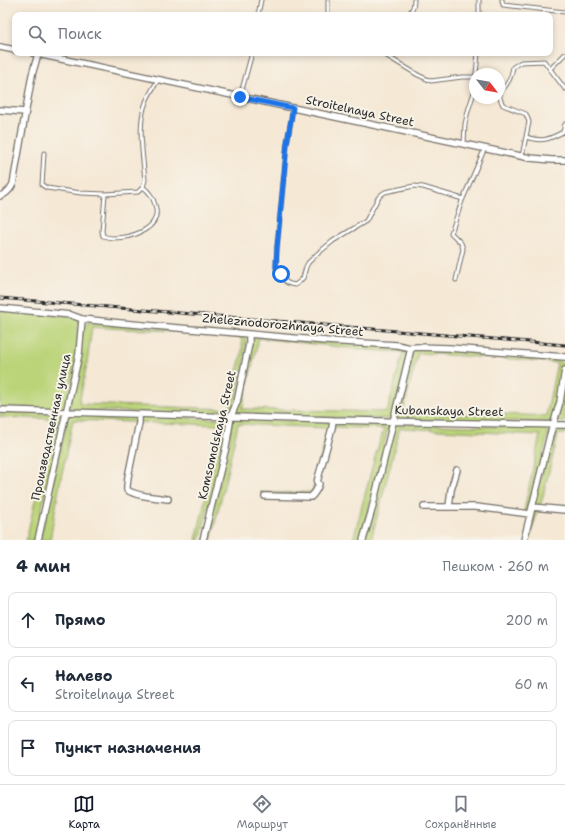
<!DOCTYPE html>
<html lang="ru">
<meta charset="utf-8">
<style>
:root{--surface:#fff;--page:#f6f6f7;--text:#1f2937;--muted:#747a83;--line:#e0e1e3;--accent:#111827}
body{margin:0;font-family:"Shantell Sans",sans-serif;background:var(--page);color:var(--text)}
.compass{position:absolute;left:469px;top:68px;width:36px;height:36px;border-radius:50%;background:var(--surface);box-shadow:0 2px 6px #0003;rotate:121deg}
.stop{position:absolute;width:12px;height:12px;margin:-9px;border:3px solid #1a73e8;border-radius:50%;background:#fff}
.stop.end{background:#1a73e8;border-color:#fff;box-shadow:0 1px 4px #0008}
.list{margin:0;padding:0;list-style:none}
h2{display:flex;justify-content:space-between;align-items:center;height:52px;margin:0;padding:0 16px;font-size:17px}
h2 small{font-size:13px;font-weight:400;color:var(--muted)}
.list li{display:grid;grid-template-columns:26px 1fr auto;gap:12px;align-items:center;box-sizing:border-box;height:56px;margin:0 8px 8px;padding:0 8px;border:1px solid var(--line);border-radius:8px}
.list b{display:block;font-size:15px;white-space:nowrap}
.list p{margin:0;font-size:13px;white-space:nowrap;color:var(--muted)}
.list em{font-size:13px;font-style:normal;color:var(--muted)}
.icon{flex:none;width:22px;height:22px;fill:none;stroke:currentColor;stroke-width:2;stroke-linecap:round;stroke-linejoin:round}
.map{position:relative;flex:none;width:565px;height:540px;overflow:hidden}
.search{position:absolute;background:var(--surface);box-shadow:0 2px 6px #0003;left:12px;right:12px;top:12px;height:44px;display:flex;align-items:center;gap:10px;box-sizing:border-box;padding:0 14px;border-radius:8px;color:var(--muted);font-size:15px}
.sheet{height:244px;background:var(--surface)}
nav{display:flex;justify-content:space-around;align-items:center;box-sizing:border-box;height:56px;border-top:1px solid var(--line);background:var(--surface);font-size:11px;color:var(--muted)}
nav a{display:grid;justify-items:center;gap:2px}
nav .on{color:var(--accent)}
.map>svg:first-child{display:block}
</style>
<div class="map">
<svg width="565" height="540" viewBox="0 0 565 540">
<rect width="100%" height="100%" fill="#f7f3e8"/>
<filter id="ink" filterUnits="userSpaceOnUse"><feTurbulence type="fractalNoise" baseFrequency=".025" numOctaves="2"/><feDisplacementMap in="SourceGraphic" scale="8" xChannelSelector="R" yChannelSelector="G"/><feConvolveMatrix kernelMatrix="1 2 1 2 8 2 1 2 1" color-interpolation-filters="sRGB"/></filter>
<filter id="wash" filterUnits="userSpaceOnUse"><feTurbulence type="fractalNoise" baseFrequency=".012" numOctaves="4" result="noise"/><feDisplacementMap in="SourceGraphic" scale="16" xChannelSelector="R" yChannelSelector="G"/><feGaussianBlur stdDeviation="0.9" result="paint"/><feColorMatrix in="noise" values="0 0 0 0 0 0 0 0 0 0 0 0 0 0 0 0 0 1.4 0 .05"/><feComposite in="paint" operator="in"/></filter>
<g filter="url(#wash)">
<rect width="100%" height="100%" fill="#f5e8d5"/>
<path fill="#bbd479" stroke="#738052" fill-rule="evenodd" d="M0 310 71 316 79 320 77 353 66 409 0 407Z
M92 322 245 336C250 347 236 398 232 413L227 415 71 410 70 406 83 329 87 323ZM92 327 126 329 176 331 240 337C247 348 236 371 233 384 232 392 231 401 230 409L79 404 87 363Z
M252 337 399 347C404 349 406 351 407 357L392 419 268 416 240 414 237 412V407ZM259 338 367 350 403 352 387 412 345 411 242 409Z
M419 348 451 350 558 360 563 364C564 381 557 405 551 422L395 419 413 351ZM418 353 525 360 557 363 546 416C526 415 507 414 487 414 459 414 431 415 403 412Z
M565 379V407L563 416H565V422H560L557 421Z
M0 412 60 414 64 417 45 494 35 540H26L54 419 0 417Z
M71 414 222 419 227 424 226 435 200 540H196L214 460 219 447 222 425 73 420 60 483 50 540H40L68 416Z
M233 419 331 422 315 490 313 493 309 495 261 493V492L281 493 312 492 328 428 238 424 225 482 211 540H205L230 440V435Z
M337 422 389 424 367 515 360 540H353L376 453 384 429 334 427 335 425Z
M395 424 545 428 547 430 548 436 527 512 524 511 540 435 400 428 371 540H365Z
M565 427V434H559L558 435 541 504 537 511 530 540H527L532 512 553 430 556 428Z"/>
</g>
<g filter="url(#ink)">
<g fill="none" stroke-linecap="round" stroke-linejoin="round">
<g stroke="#726d66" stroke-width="5">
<path id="service" d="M479 0V15
M502 0 503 5 565 12
M258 15 261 0
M328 15V0
M406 15C413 12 414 6 414 0
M382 53 418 75 431 81 462 77H475
M550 69 565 89
M476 74 478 53
M240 97 252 53
M293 108 287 143 277 247 276 267 286 282 290 284 295 285 299 282 303 278 306 267 308 263 316 255 333 241 366 221 378 198 382 194 385 192 414 186 423 187 463 199
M526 137C542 142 548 140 563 132L565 124
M464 144 465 124 468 111 475 89
M44 153 42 185 47 188 81 193 105 194 138 192 143 187 145 180C143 157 137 124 146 102 149 94 154 87 158 80
M522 156 529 122 526 114 503 105C496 92 502 93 508 82 511 78 512 72 513 67L521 62 544 61 550 69 565 54
M105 194 102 231 103 236C106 237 110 238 113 238 131 238 163 229 155 205 153 197 150 192 143 187
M456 280 463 249 461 243 451 233 462 201 485 148"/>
</g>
<g stroke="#726d66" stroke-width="8">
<path id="minor" d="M0 47 15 50
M33 53 293 108 530 158 552 160H565
M0 110 25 112
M0 196C7 194 10 190 13 184L32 75 38 54
M0 308 71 315 82 319 120 323 249 334 326 341 397 345 411 348 417 347 449 348 565 357
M0 410 333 420 565 425
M139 415V423L128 477 127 486V490C138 497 156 497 168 499
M265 496 311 497C315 493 317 490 319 484L317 482 332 428 333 420
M424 507H476L530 514
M449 507 451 490 457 470
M532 507 565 510
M38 540 79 354 82 319
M203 540 226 447 231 416 237 402 249 344V334
M363 540 371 513 411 348
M524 540 550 435 560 402 565 370"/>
</g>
<use href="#service" stroke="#fff" stroke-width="3"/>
<use href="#minor" stroke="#fff" stroke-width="5.5"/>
<g stroke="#2b2b2b" stroke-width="3">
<path id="rail" d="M0 298 565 345"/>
</g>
<use href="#rail" stroke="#f7f3e8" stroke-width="1.5" stroke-dasharray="4.5" stroke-linecap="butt"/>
</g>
</g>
<g fill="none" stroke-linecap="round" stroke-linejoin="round" filter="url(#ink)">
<path stroke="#1a73e8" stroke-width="5" d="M240 97 293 108 287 143 277 247 276 267 277 270 281 274"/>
</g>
<g text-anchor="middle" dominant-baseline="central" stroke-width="4" stroke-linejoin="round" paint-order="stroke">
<g font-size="12" fill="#2b2b2b" stroke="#f7f3e8">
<text transform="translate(360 111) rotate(12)">Stroitelnaya Street</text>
<text transform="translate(283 325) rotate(5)">Zheleznodorozhnaya Street</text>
<text transform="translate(449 411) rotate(1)">Kubanskaya Street</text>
<text transform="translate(51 427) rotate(-78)">Производственная улица</text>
<text transform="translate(217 435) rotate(-77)">Komsomolskaya Street</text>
</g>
</g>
</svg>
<svg class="compass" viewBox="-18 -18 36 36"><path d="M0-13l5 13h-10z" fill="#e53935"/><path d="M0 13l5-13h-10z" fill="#747a83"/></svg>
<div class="stop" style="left:281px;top:274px"></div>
<div class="stop end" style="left:240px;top:97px"></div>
<div class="search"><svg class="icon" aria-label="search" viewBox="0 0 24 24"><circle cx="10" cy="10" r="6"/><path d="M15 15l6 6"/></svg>Поиск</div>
</div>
<section class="sheet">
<h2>4 мин<small>Пешком · 260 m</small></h2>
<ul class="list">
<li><svg class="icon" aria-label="ahead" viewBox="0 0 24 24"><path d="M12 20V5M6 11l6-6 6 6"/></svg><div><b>Прямо</b></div><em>200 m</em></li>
<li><svg class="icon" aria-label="left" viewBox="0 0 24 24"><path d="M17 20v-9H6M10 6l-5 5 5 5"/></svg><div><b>Налево</b><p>Stroitelnaya Street</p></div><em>60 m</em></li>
<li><svg class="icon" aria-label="arrive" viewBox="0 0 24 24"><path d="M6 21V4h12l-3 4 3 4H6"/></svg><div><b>Пункт назначения</b></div></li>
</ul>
</section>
<nav>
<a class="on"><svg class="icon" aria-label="map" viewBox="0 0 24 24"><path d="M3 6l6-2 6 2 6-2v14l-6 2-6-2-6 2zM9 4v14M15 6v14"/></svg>Карта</a>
<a><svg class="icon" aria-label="directions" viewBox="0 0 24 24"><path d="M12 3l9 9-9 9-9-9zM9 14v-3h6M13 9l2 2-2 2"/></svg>Маршрут</a>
<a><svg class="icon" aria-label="saved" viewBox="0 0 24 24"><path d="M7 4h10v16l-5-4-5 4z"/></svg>Сохранённые</a>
</nav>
